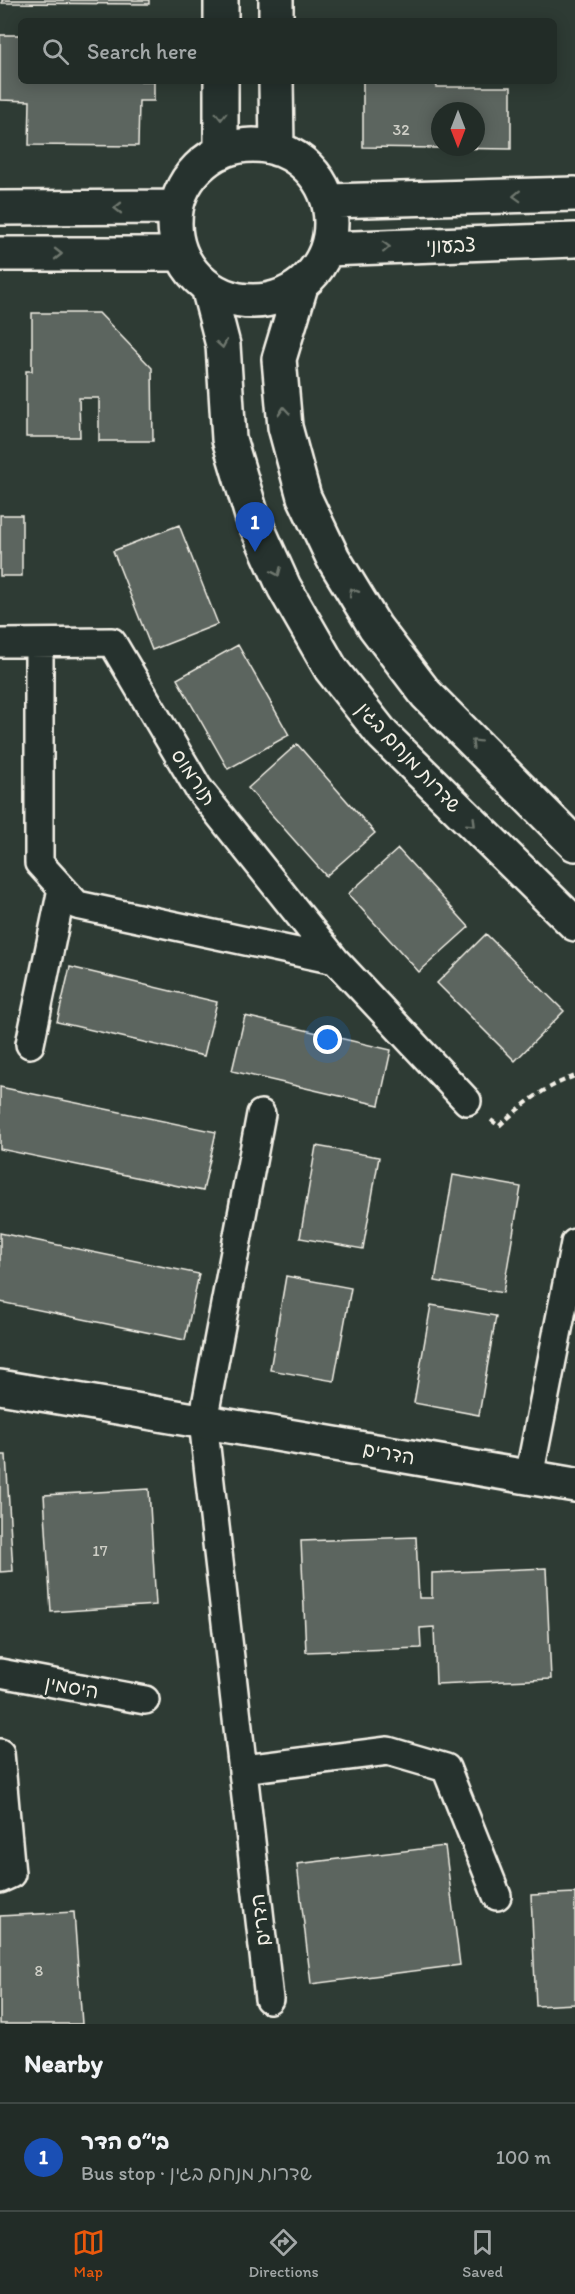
<!DOCTYPE html>
<meta charset="utf-8">
<style>
:root{--surface:#222c27;--page:#2e3833;--text:#f1f3f6;--muted:#a2a7a7;--line:#3f4844;--accent:#ea580c}
body{margin:0;font-family:Itim,"Playpen Sans Hebrew",sans-serif;background:var(--page);color:var(--text)}
.compass{position:absolute;left:431px;top:102px;width:54px;height:54px;border-radius:50%;background:var(--surface);box-shadow:0 3px 15px #0003;rotate:180deg}
.you{position:absolute;left:328px;top:1040px;width:21px;height:21px;margin:-15px;border:4px solid #fff;border-radius:50%;background:#1a73e8;box-shadow:0 0 0 9px #1a73e833}
.badge{display:grid;place-items:center;width:39px;height:39px;border-radius:50%;background:var(--accent);color:#fff;font-size:20px;font-weight:700}
.pin{position:absolute;translate:-50% -50px;filter:drop-shadow(0 2px 3px #0008)}
.pin::after{content:'';position:absolute;top:32px;width:21px;height:18px;background:inherit;clip-path:polygon(0 0,100% 0,50% 100%)}
.list{margin:0;padding:0;list-style:none}
h2{display:flex;justify-content:space-between;align-items:center;height:78px;margin:0;padding:0 24px;font-size:26px}
h2 small{font-size:20px;font-weight:400;color:var(--muted)}
.list li{display:grid;grid-template-columns:39px 1fr auto;gap:18px;align-items:center;box-sizing:border-box;height:108px;padding:0 24px;border-top:2px solid var(--line)}
.list b{display:block;font-size:22px;white-space:nowrap}
.list p{margin:0;font-size:20px;white-space:nowrap;color:var(--muted)}
.list em{font-size:20px;font-style:normal;color:var(--muted)}
.icon{flex:none;width:33px;height:33px;fill:none;stroke:currentColor;stroke-width:2;stroke-linecap:round;stroke-linejoin:round}
.map{position:relative;flex:none;width:575px;height:2024px;overflow:hidden}
.search{position:absolute;background:var(--surface);box-shadow:0 3px 15px #0003;left:18px;right:18px;top:18px;height:66px;display:flex;align-items:center;gap:15px;box-sizing:border-box;padding:0 21px;border-radius:9px;color:var(--muted);font-size:22px}
.sheet{height:186px;background:var(--surface)}
nav{display:flex;justify-content:space-around;align-items:center;box-sizing:border-box;height:84px;border-top:2px solid var(--line);background:var(--surface);font-size:16px;color:var(--muted)}
nav a{display:grid;justify-items:center;gap:3px}
nav .on{color:var(--accent)}
.map>svg:first-child{display:block}
</style>
<div class="map">
<svg width="575" height="2024" viewBox="0 0 575 2024">
<rect width="100%" height="100%" fill="#2e3b34"/>
<filter id="ink" filterUnits="userSpaceOnUse"><feTurbulence type="fractalNoise" baseFrequency=".0167" numOctaves="2"/><feDisplacementMap in="SourceGraphic" scale="12" xChannelSelector="R" yChannelSelector="G"/><feConvolveMatrix kernelMatrix="1 2 1 2 8 2 1 2 1" color-interpolation-filters="sRGB"/></filter>
<g filter="url(#ink)">
<path fill="#5c655e" stroke="#f4f1e8" stroke-width="1.5" fill-rule="evenodd" d="M2 0H149V4L2 3Z
M0 35H21V81H154V101H139L138 146 29 145 30 101 0 100Z
M363 81H436V87H511V149L363 147ZM440 111H476V147H440Z
M32 313H99L152 368 153 441H99V398H79L80 437H26V371H32Z
M0 515H22V576H0Z
M179 525 218 624 152 650 113 551Z
M238 645 289 735 228 769 177 679Z
M297 744 375 833 326 876 248 788Z
M398 849 469 927 419 972 348 894Z
M486 934 564 1011 515 1061 437 983Z
M70 967 217 1002 204 1056 57 1022Z
M245 1016 391 1050 379 1105 232 1071Z
M0 1087 216 1132 203 1191 0 1149Z
M316 1146 379 1157 363 1249 300 1238Z
M453 1175 521 1187 503 1293 435 1281Z
M0 1233 199 1274 185 1340 0 1302Z
M286 1276 351 1288 334 1381 270 1370Z
M431 1305 496 1316 479 1415 414 1403Z
M0 1455H6L13 1571 0 1572Z
M149 1489 156 1605 51 1612 44 1495Z
M416 1537 419 1598H432V1573L546 1568 551 1679 436 1684 434 1627 420 1628 421 1648 306 1652 301 1541Z
M445 1846 460 1965 311 1984 297 1864Z
M575 1893V2004L536 2006 531 1895Z
M74 1912 82 2024H0V1916Z"/>
<g fill="none" stroke-linecap="round" stroke-linejoin="round">
<g stroke="#f4f1e8" stroke-width="32">
<path id="street" d="M0 643 112 642 198 788 335 960 467 1101
M39 643V863L77 905 335 960
M30 1044 62 889
M261 1114 203 1421 269 1999
M529 1477 575 1243
M0 1673 145 1700
M0 1753 11 1874 0 1879
M243 1769 388 1751 446 1768 497 1896"/>
</g>
<g stroke="#f4f1e8" stroke-width="38">
<path id="secondary" d="M221 0V21
M276 0V21
M221 81V152
M276 81 277 149
M175 223a78 78 0 1 1 156 0a78 78 0 1 1-156 0Z
M329 201 575 194
M0 208 176 207
M327 249 575 240
M0 254H181
M301 286 279 359 285 427 304 497 333 558 375 627 426 694 575 844
M208 287 223 345 229 439 252 516 284 587 331 669 383 735 575 924
M0 1387 575 1485"/>
</g>
<path stroke="#f4f1e8" stroke-width="4" stroke-dasharray="6 4.5" stroke-linecap="butt" d="M491 1120 499 1126C526 1102 541 1089 575 1076"/>
<use href="#street" stroke="#26332d" stroke-width="27"/>
<use href="#secondary" stroke="#26332d" stroke-width="33"/>
</g>
<defs><path id="oneway-chevron" d="M-2-3.5L2.5 0L-2 3.5" fill="none" stroke-width="1.6" stroke-linecap="round" stroke-linejoin="round" transform="scale(1.5)"/></defs>
<g stroke="#6e766e">
<use href="#oneway-chevron" transform="translate(221 116) rotate(90)"/>
<use href="#oneway-chevron" transform="translate(517 196) rotate(178)"/>
<use href="#oneway-chevron" transform="translate(118 208) rotate(180)"/>
<use href="#oneway-chevron" transform="translate(386 247) rotate(-2)"/>
<use href="#oneway-chevron" transform="translate(58 254)"/>
<use href="#oneway-chevron" transform="translate(222 344) rotate(80)"/>
<use href="#oneway-chevron" transform="translate(284 411) rotate(-95)"/>
<use href="#oneway-chevron" transform="translate(277 572) rotate(66)"/>
<use href="#oneway-chevron" transform="translate(353 592) rotate(-121)"/>
<use href="#oneway-chevron" transform="translate(475 743) rotate(-135)"/>
<use href="#oneway-chevron" transform="translate(472 823) rotate(45)"/>
</g>
</g>
<g text-anchor="middle" dominant-baseline="central" stroke-width="5" stroke-linejoin="round" paint-order="stroke">
<g font-size="16" fill="#cecec6">
<text x="401" y="129">32</text>
<text x="100" y="1550">17</text>
<text x="39" y="1970">8</text>
</g>
<g font-size="20" fill="#f4f1e8" stroke="#26332d">
<text transform="translate(451 245) rotate(-2)">צבעוני</text>
<text transform="translate(409 757) rotate(47)">שדרות מנחם בגין</text>
<text transform="translate(194 777) rotate(56)">תורמוס</text>
<text transform="translate(389 1453) rotate(10)">הדרים</text>
<text transform="translate(72 1687) rotate(10)">היסמין</text>
<text transform="translate(260 1920) rotate(-97)">הדרים</text>
</g>
</g>
</svg>
<svg class="compass" viewBox="-18 -18 36 36"><path d="M0-13l5 13h-10z" fill="#e53935"/><path d="M0 13l5-13h-10z" fill="#a2a7a7"/></svg>
<div class="you"></div>
<div class="pin badge" style="left:255px;top:552px;background:#1a4fb4">1</div>
<div class="search"><svg class="icon" aria-label="search" viewBox="0 0 24 24"><circle cx="10" cy="10" r="6"/><path d="M15 15l6 6"/></svg>Search here</div>
</div>
<section class="sheet">
<h2>Nearby<small></small></h2>
<ul class="list">
<li><span class="badge" style="background:#1a4fb4">1</span><div><b>בי״ס הדר</b><p>Bus stop · שדרות מנחם בגין</p></div><em>100 m</em></li>
</ul>
</section>
<nav>
<a class="on"><svg class="icon" aria-label="map" viewBox="0 0 24 24"><path d="M3 6l6-2 6 2 6-2v14l-6 2-6-2-6 2zM9 4v14M15 6v14"/></svg>Map</a>
<a><svg class="icon" aria-label="directions" viewBox="0 0 24 24"><path d="M12 3l9 9-9 9-9-9zM9 14v-3h6M13 9l2 2-2 2"/></svg>Directions</a>
<a><svg class="icon" aria-label="saved" viewBox="0 0 24 24"><path d="M7 4h10v16l-5-4-5 4z"/></svg>Saved</a>
</nav>
